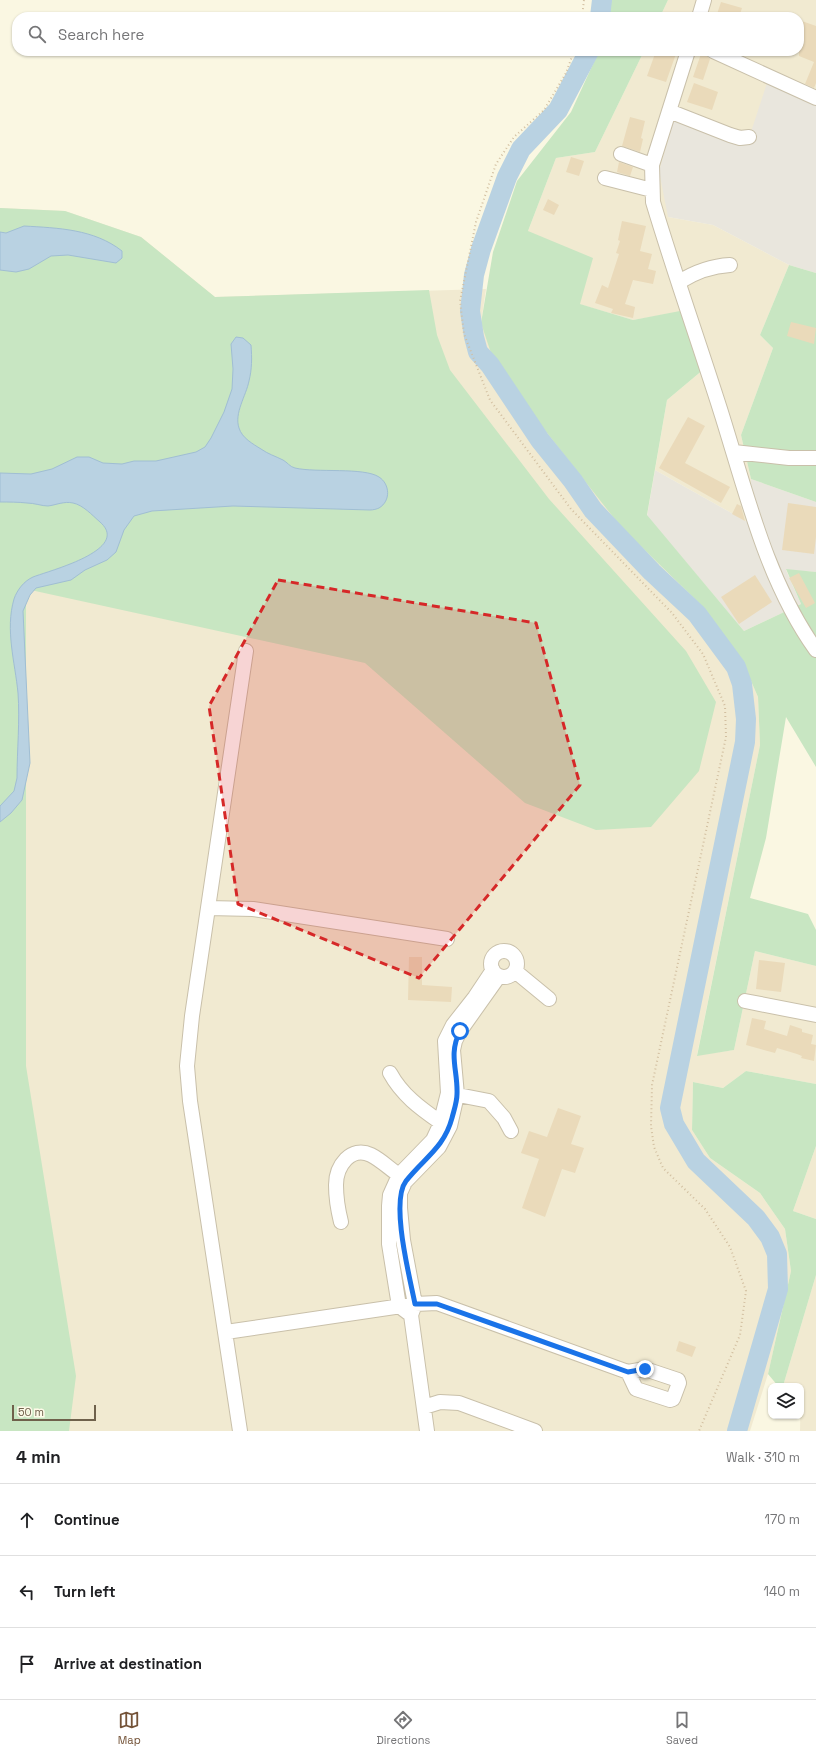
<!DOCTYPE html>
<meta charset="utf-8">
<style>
:root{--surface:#fff;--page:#f2f2f2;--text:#202124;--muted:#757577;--line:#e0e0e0;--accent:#745338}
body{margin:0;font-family:"Space Grotesk",sans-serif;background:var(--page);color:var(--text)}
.controls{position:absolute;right:12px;bottom:12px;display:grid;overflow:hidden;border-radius:8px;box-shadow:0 1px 3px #0004}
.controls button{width:36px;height:36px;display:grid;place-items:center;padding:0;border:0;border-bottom:1px solid var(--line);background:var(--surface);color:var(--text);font:20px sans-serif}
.scale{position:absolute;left:12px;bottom:10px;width:84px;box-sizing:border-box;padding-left:4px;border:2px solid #6f614b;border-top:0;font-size:11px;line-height:14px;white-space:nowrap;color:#6f614b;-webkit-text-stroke:3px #fdfae8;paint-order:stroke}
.stop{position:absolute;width:12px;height:12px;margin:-9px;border:3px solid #1a73e8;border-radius:50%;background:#fff}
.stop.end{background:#1a73e8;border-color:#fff;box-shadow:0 1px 4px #0008}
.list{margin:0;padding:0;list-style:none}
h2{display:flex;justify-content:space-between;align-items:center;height:52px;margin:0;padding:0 16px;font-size:17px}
h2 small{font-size:13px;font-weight:400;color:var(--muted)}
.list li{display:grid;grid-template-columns:26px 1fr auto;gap:12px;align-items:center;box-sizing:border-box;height:72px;padding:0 16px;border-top:1px solid var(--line)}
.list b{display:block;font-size:15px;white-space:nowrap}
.list em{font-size:13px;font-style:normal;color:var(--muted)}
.icon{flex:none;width:22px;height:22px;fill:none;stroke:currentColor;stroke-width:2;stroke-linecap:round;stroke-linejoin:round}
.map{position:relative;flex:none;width:816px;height:1431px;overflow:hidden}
.search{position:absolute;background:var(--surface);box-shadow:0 1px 3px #0004;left:12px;right:12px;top:12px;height:44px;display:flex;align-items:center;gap:10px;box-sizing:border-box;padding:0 14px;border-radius:16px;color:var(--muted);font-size:15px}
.sheet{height:268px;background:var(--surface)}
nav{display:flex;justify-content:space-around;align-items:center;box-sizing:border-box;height:56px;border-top:1px solid var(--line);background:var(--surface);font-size:11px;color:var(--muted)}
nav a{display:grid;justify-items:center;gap:2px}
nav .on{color:var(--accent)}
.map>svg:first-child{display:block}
</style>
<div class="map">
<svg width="816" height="1431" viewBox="0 0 816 1431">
<rect width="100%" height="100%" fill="#faf7e2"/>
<path fill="#f1ead1" d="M668 0H816V99L748 141 668 217 713 225 789 265 760 335 773 348 741 435 751 479V524L655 470 667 400 704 369 680 312 633 320 579 304 528 231 556 158 595 152 644 51H799V17H660Z
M0 208 65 211 141 237 215 297 486 289 481 323 621 527 701 605 741 658 758 697 760 745 697 1055 734 1050 755 951 816 966V1084L746 1071 723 1088 693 1082 692 1130 710 1158 760 1193 785 1229 791 1271 768 1374 750 1431H0Z
M816 1146V1219L793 1211Z
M816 1275V1431H800L801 1386H783Z"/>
<path fill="#e9e6dd" d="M770 74 816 99V273L789 265 713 225 668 217 659 171 676 113 748 141Z
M655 470 751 524V479L816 502V572L786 570 801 604 744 631 647 516Z"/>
<path fill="#c8e6c2" d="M609 0H668L660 17H608Z
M599 51H644L595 152 556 158 528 231 593 258 580 304 633 320 680 311 704 369 667 400 647 515 744 631 801 604 786 569 816 572V767L786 717 766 838 750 898 808 914 816 930V966L755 951 734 1050 697 1056 760 745 758 697 741 658 701 605 621 527 496 368 481 323 493 252 517 181 571 112Z
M0 208 65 211 141 237 215 297 429 290 437 335 450 370 549 499 686 651 716 702 699 771 651 827 596 830 525 803 365 663 26 589V1066L76 1376 69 1431H0Z
M789 265 816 273V502L751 479 741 435 773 348 760 335Z
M746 1071 816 1084V1146L793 1211 816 1219V1275L783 1386H778L768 1374 791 1271 785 1229 760 1193 710 1158 692 1130 693 1082 723 1088Z"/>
<path fill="#b9d2e2" stroke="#a0bed3" d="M24 226C58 228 94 229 122 251V258L116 263 68 255 51 256 29 269 16 272 0 270V232L6 233Z
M236 337 243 338 251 345C252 358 252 369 249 381 246 396 234 413 239 428 242 438 253 444 261 449 268 454 275 456 283 460 287 462 290 467 295 468 316 473 364 467 379 477 390 484 391 501 379 508 377 509 373 510 370 510L233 506 152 511 134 516 124 530 116 552 107 560 85 570 71 580 36 588 30 595 23 611 30 763 22 800 11 813 0 822V806L14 791 17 778C17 750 20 721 18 693 15 662 5 630 14 599 17 590 24 581 33 577 48 571 132 550 100 522 92 515 83 505 73 503 64 501 56 505 48 506 42 506 34 503 27 503 18 502 9 502 0 502V473L31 474 52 469 77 457H89L103 463 122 464 134 461H156L196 452 205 447 211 438 224 412 232 389 233 369 231 344Z"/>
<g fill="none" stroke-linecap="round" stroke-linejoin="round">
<path stroke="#b9d2e2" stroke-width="20" d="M600 17 602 0
M589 51 558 110 521 149 507 177 481 249 474 275 470 311 474 337 478 352 490 365 540 440 573 481 593 510 652 572 697 614 736 667 742 684 746 719 745 742 670 1108 674 1124 696 1161 756 1218 770 1237 777 1254 778 1289 737 1431"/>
</g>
<path fill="#eadaba" d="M721 2 742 8 739 17H716Z
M799 20 816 26V83L814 88 805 84 814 62 799 56Z
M656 51H677L666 82 647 76Z
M702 51 710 59 703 80 693 77Z
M694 83 718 92 712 110 687 102Z
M630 117 645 121 641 138 643 139 640 152 622 146Z
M571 157 584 161 579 176 566 172Z
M619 162 633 167 630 176 617 172Z
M548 199 559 205 554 215 543 210Z
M622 221 646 226 640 251 652 254 648 269 656 271 653 284 633 280 625 304 635 307 633 318 611 313 613 309 595 303 602 285 608 288 619 254 616 253 620 241 618 240Z
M791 322 816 328 814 344 787 336Z
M688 417 705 426 685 463 730 487 721 503 659 468Z
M788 503 816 507V537L814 554 782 550Z
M737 504 741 506 745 521 732 514Z
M799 573 815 603 806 608 789 578Z
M755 575 772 602 739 624 721 597Z
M409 957H422V985L452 987 451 1002 408 1000Z
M759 960 785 963 781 992 756 989Z
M752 1018 766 1021 764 1029 787 1036 790 1025 802 1029V1032L813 1035 811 1044 816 1045 814 1061 801 1058 802 1056 797 1054 777 1048 775 1053 746 1045Z
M558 1108 581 1116 571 1144 584 1148 575 1173 562 1169 545 1217 522 1208 539 1159 521 1153 529 1131 547 1137Z
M679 1341 696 1347 692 1357 676 1351Z"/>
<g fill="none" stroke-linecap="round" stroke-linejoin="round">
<g stroke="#c9c0aa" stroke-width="16">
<path id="minor" d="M699 17 704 0
M688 51 652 165 653 202C674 272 698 340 720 409 746 491 766 580 816 650
M713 51 816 98
M669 111 730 135 740 138 749 137
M621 154 652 165
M605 178 652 190
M679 282C695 272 711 266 730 265
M734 452 789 458H816
M208 908 253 909 447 939
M491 964a13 13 0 1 1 26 0a13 13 0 1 1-26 0Z
M493 970 475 997 453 1025 445 1041 448 1093 440 1125 433 1140 399 1175 390 1195 389 1206V1244L399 1306 411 1315 415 1304 403 1240 400 1208V1193L405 1182 439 1147 450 1126 457 1095 453 1050 455 1041 460 1031 499 976
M515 971 549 999
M745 1001 816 1015
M390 1073C402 1095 420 1108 440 1122
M448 1093 489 1101 504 1118 511 1131
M341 1222C338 1210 336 1197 336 1185 336 1166 351 1145 371 1155 381 1160 390 1169 399 1175
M411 1315 427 1431
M226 1332 415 1304 437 1303 628 1372
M645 1369 678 1380 679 1383 673 1399 670 1400 636 1389 628 1372Z
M424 1407 440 1402 459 1403 535 1431
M240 1431 190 1101 187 1066 192 1016 246 651"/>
</g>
<path stroke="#d2bfa0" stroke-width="2" stroke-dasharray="1 3" stroke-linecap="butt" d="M582 17 584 0
M574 51 566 73 544 110 514 137 496 164 476 222 460 301 464 334 490 400 571 509 672 613 703 654 725 706 726 737 652 1085 651 1126 654 1147 663 1168 705 1209 730 1247 746 1291 740 1335 699 1431"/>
<use href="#minor" stroke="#fff" stroke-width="14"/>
</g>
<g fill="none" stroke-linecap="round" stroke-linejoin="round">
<path stroke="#1a73e8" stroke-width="5" d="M460 1031C448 1055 458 1070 457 1094 457 1102 454 1110 452 1118 444 1148 424 1158 406 1181 390 1202 410 1278 415 1304H437L628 1372 645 1369"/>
</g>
<path fill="#d62828" fill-opacity="0.2" stroke="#d62828" stroke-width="3" stroke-dasharray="8 5" stroke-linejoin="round" d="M278 580 536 623 580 785 419 978 238 904 209 706Z"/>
</svg>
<div class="controls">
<button><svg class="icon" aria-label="layers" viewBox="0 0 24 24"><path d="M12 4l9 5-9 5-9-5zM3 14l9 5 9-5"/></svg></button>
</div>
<div class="scale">50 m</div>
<div class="stop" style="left:460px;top:1031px"></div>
<div class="stop end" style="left:645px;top:1369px"></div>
<div class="search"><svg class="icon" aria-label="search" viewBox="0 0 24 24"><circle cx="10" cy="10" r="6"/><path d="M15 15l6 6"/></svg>Search here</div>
</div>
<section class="sheet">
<h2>4 min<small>Walk · 310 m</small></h2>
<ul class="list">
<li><svg class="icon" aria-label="ahead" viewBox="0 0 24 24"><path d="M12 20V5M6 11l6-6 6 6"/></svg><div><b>Continue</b></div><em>170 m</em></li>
<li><svg class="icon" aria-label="left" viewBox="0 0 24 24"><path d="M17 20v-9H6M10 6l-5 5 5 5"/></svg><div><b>Turn left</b></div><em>140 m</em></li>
<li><svg class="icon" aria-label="arrive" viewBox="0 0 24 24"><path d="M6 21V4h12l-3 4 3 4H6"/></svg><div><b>Arrive at destination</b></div></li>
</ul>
</section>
<nav>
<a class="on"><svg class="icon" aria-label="map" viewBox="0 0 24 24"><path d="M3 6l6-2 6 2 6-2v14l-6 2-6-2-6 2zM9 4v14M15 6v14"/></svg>Map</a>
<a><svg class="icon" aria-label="directions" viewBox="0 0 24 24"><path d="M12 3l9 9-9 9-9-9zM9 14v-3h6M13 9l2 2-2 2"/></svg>Directions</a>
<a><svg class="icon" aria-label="saved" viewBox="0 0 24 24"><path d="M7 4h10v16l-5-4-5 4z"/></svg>Saved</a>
</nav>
